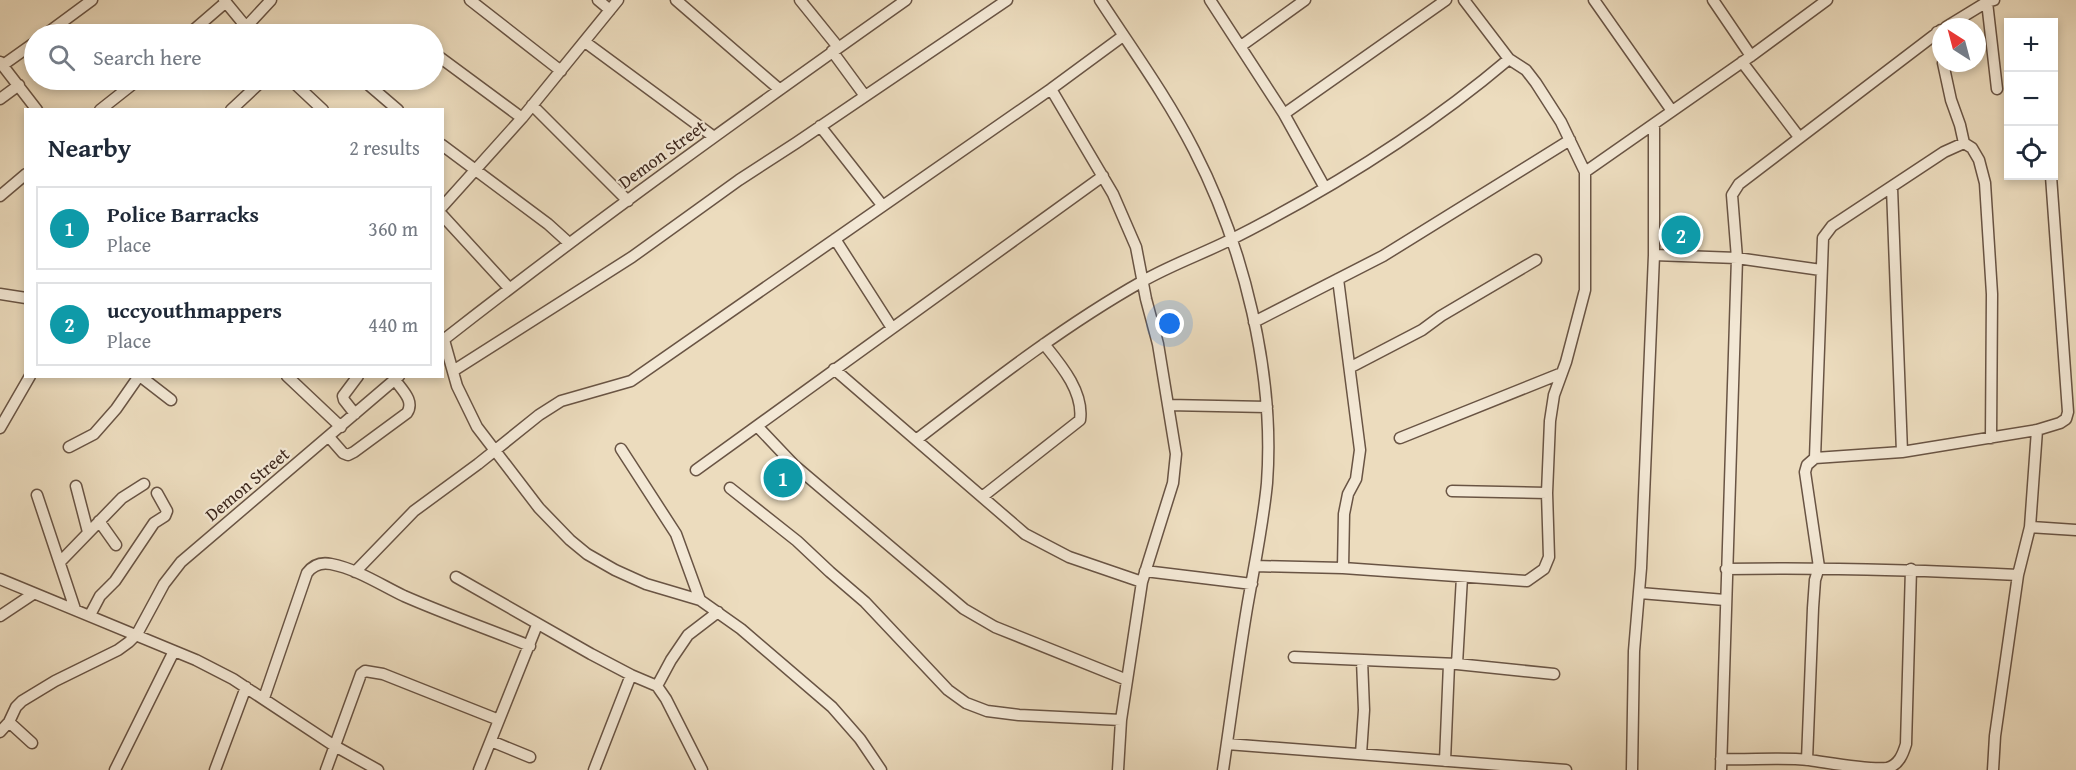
<!DOCTYPE html>
<meta charset="utf-8">
<style>
:root{--surface:#fff;--page:#f2f2f3;--text:#1f2937;--muted:#747a83;--line:#e0e1e3;--accent:#7c3aed}
body{margin:0;font-family:"Gentium Book Plus",serif;background:var(--page);color:var(--text)}
.controls{position:absolute;right:18px;top:18px;display:grid;overflow:hidden;border-radius:0px;box-shadow:0 3px 9px #0003}
.controls button{width:54px;height:54px;display:grid;place-items:center;padding:0;border:0;border-bottom:2px solid var(--line);background:var(--surface);color:var(--text);font:30px sans-serif}
.compass{position:absolute;left:1932px;top:18px;width:54px;height:54px;border-radius:50%;background:var(--surface);box-shadow:0 3px 9px #0003;rotate:324deg}
.you{position:absolute;left:1170px;top:324px;width:21px;height:21px;margin:-15px;border:4px solid #fff;border-radius:50%;background:#1a73e8;box-shadow:0 0 0 9px #1a73e833}
.badge{display:grid;place-items:center;width:39px;height:39px;border-radius:50%;background:var(--accent);color:#fff;font-size:20px;font-weight:700}
.pin{position:absolute;translate:-50% -50%;border:3px solid #fff;box-shadow:0 2px 6px #0006}
.list{margin:0;padding:0;list-style:none}
h2{display:flex;justify-content:space-between;align-items:center;height:78px;margin:0;padding:0 24px;font-size:26px}
h2 small{font-size:20px;font-weight:400;color:var(--muted)}
.list li{display:grid;grid-template-columns:39px 1fr auto;gap:18px;align-items:center;box-sizing:border-box;height:84px;margin:0 12px 12px;padding:0 12px;border:2px solid var(--line);border-radius:0px}
.list b{display:block;font-size:22px;white-space:nowrap}
.list p{margin:0;font-size:20px;white-space:nowrap;color:var(--muted)}
.list em{font-size:20px;font-style:normal;color:var(--muted)}
.icon{flex:none;width:33px;height:33px;fill:none;stroke:currentColor;stroke-width:2;stroke-linecap:round;stroke-linejoin:round}
.map{position:relative;flex:none;width:2076px;height:770px;overflow:hidden}
.search{position:absolute;background:var(--surface);box-shadow:0 3px 9px #0003;left:24px;top:24px;width:420px;height:66px;display:flex;align-items:center;gap:15px;box-sizing:border-box;padding:0 21px;border-radius:33px;color:var(--muted);font-size:22px}
.panel{position:absolute;background:var(--surface);box-shadow:0 3px 9px #0003;left:24px;top:108px;width:420px;height:270px;border-radius:0px}
.map>svg:first-child{display:block}
</style>
<div class="map">
<svg width="2076" height="770" viewBox="0 0 2076 770">
<rect width="100%" height="100%" fill="#ecdcbe"/>
<filter id="stains"><feTurbulence type="fractalNoise" baseFrequency=".00333" numOctaves="4"/><feColorMatrix values="0 0 0 0 .2 0 0 0 0 .09 0 0 0 0 .02 0 0 0 .5 -.17"/></filter>
<radialGradient id="worn" r=".72"><stop offset=".6" stop-color="#630" stop-opacity="0"/><stop offset="1" stop-color="#630" stop-opacity=".3"/></radialGradient>
<g fill="none" stroke-linecap="round" stroke-linejoin="round">
<g stroke="#695444" stroke-width="13">
<path id="minor" d="M224 0 252 34
M470 0 561 71
M598 0 610 10
M676 0 779 89
M800 0 838 47
M1100 0C1132 49 1167 97 1194 150 1244 247 1275 374 1267 483 1263 525 1254 567 1247 608 1238 662 1231 716 1223 770
M1210 0 1284 114 1325 188
M1594 0 1672 111
M1713 0 1751 56
M1987 2 1997 89
M246 27 271 0
M1946 27 1987 2 1994 0
M1937 32 1941 51
M46 34 92 0
M189 34 226 2
M399 34 406 33 409 34
M585 42 714 137
M1241 46 1305 0
M832 51 865 96
M434 53 522 118
M0 62 37 110
M1742 62 1799 137
M1943 63 1951 100 1960 125 1964 143
M3 65 34 43
M291 80 323 110
M363 80 398 110
M1051 89 1113 194 1136 247 1146 299 1158 344 1176 454 1173 483 1142 582 1121 720 1118 770
M0 99 19 85
M532 105 628 201
M100 110 138 80
M231 110 263 80
M1284 114 1446 0
M820 126 882 205
M442 145 548 224 569 243
M1585 172 1751 56 1827 0
M1892 188 1902 452
M0 196 26 174
M442 207 522 118 618 0
M442 215 509 288
M835 239 892 328
M1654 255 1737 258 1821 270
M1338 279 1360 450 1356 479 1348 494 1344 514 1343 568
M0 294 26 298
M1254 322 1383 256 1570 140
M444 340 457 386 477 427 539 508 570 540 587 554 615 570 646 584 700 600 741 629 832 707 860 739 881 770
M442 341C594 222 749 111 906 0
M1351 367 1422 330 1441 316 1536 260
M834 369 1025 534 1069 557 1142 582
M453 371 632 257 739 180 796 143 1007 0
M140 376 171 400
M287 376 341 427
M1168 405 1267 407
M355 414 344 400 343 396 358 376
M757 426 794 465 964 609 995 627 1127 680
M0 428 30 376
M329 437 343 453 348 455 354 452 407 413C415 401 402 390 395 380
M1400 438 1562 373
M916 440C989 384 1063 326 1143 281 1171 265 1202 254 1230 240 1329 190 1424 131 1509 59
M69 447 94 434 116 409 139 376
M621 449 676 534 700 600
M1815 458 1902 452 2037 430 2060 423 2066 419 2068 412 2051 176
M696 470 1103 176
M76 486 88 532
M730 488 797 541 830 572 865 602 948 690 966 703 987 711 1019 715 1121 720
M1452 491 1547 493
M37 495 75 609
M982 497 1080 420C1084 392 1061 365 1044 344
M99 521 116 545
M2030 527 2076 530
M60 562 122 498 144 484
M1255 566 1343 568 1527 581 1544 569 1549 557 1547 493 1550 421 1554 395 1566 362 1585 290V172L1561 122 1536 83 1526 70 1509 59 1464 0
M1726 569C1824 567 1920 570 2018 575
M1145 571 1252 584
M355 572 414 511 478 464 539 415 561 401 631 381 1051 89 1123 36
M456 577 591 654 631 675 657 686 666 699 702 770
M0 579 196 660 233 679 333 745 378 770
M1640 593 1725 600
M90 615 100 596 115 581 154 523 165 516 167 511 157 493
M0 616 33 594
M1294 657 1457 664 1554 674
M1457 664 1462 577
M657 686 671 660 688 635 718 612
M264 698 307 573C313 565 321 562 331 564 357 569 381 585 404 596 445 614 488 629 530 646
M9 722 32 743
M0 732 9 722 16 707 22 701 55 681 118 650 129 642 137 634 164 584 181 562 399 376
M491 741 530 757
M1227 744 1566 770
M1361 754 1364 710 1362 660
M1721 759C1750 760 1781 757 1809 760 1831 763 1866 770 1887 768 1899 765 1903 754 1906 744L1911 569
M1807 760 1813 608 1815 580 1819 567 1805 472 1807 465 1815 458 1823 238 1832 226 1944 152 1964 143 1972 148 1979 160 1985 183 1992 294 1991 438
M1445 761 1449 664
M115 770 174 651
M215 770 246 687
M326 770 361 674 365 671 383 674 499 720
M479 770 537 625
M594 770 631 675
M1632 770 1634 651 1641 568 1654 255V124
M1721 770 1737 258 1732 195 1739 184 1941 30
M1993 770 1995 736 2018 575 2030 527 2037 430"/>
</g>
<use href="#minor" stroke="#f3e8d5" stroke-width="10"/>
</g>
<g text-anchor="middle" dominant-baseline="central" stroke-width="4.5" stroke-linejoin="round" paint-order="stroke">
<g font-size="18" fill="#3d271c" stroke="#f3e8d5">
<text transform="translate(662 154) rotate(-36)">Demon Street</text>
<text transform="translate(247 484) rotate(-40)">Demon Street</text>
</g>
</g>
<rect width="100%" height="100%" filter="url(#stains)"/>
<rect width="100%" height="100%" fill="url(#worn)"/>
</svg>
<div class="controls">
<button>+</button>
<button>−</button>
<button><svg class="icon" aria-label="locate" viewBox="0 0 24 24"><circle cx="12" cy="12" r="6"/><path d="M12 2v4M12 18v4M2 12h4M18 12h4"/></svg></button>
</div>
<svg class="compass" viewBox="-18 -18 36 36"><path d="M0-13l5 13h-10z" fill="#e53935"/><path d="M0 13l5-13h-10z" fill="#747a83"/></svg>
<div class="you"></div>
<div class="pin badge" style="left:783px;top:478px;background:#0f9aa8">1</div>
<div class="pin badge" style="left:1681px;top:235px;background:#0f9aa8">2</div>
<div class="search"><svg class="icon" aria-label="search" viewBox="0 0 24 24"><circle cx="10" cy="10" r="6"/><path d="M15 15l6 6"/></svg>Search here</div>
<section class="panel">
<h2>Nearby<small>2 results</small></h2>
<ul class="list">
<li><span class="badge" style="background:#0f9aa8">1</span><div><b>Police Barracks</b><p>Place</p></div><em>360 m</em></li>
<li><span class="badge" style="background:#0f9aa8">2</span><div><b>uccyouthmappers</b><p>Place</p></div><em>440 m</em></li>
</ul>
</section>
</div>
